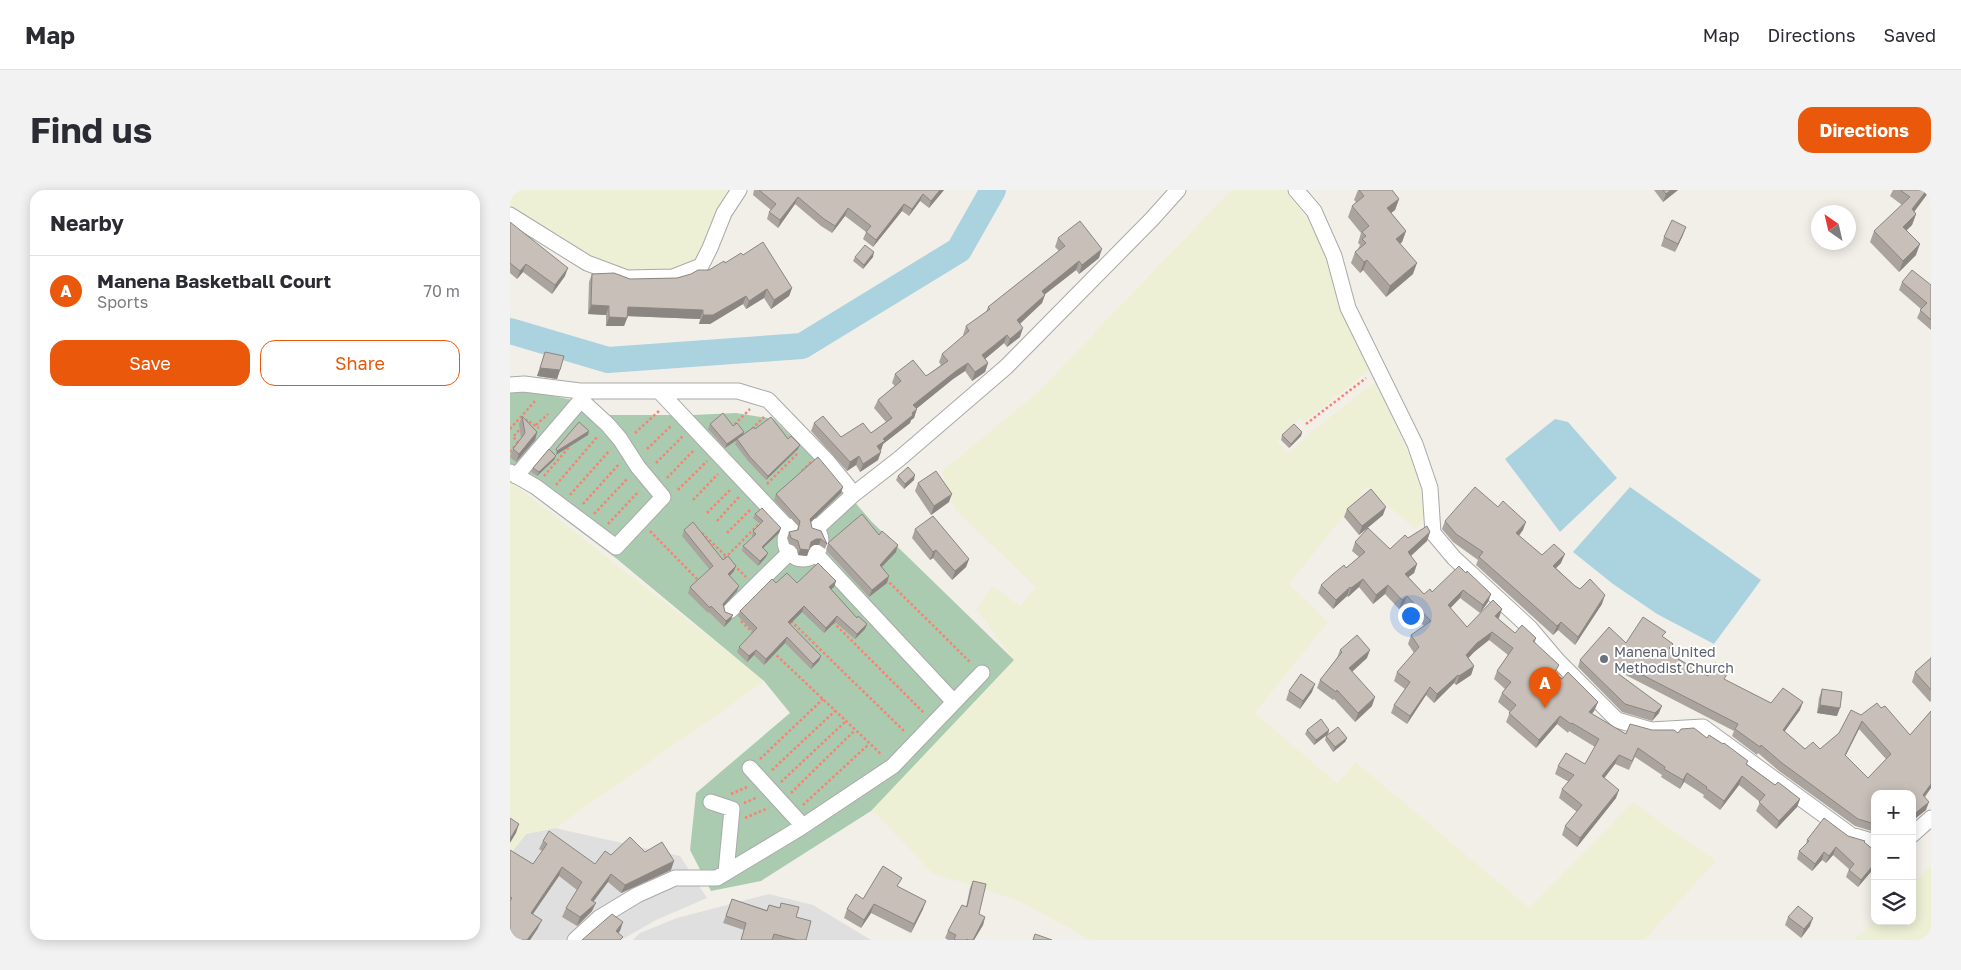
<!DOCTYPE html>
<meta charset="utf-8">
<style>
:root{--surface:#fff;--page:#f2f2f3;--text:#2b2b33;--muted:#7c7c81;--line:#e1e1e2;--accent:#ea580c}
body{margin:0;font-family:"Golos Text",sans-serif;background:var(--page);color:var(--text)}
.controls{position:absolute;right:15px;bottom:15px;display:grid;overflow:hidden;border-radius:10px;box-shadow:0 2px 12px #0003}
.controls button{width:45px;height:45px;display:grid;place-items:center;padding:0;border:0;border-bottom:1px solid var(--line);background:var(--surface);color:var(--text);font:25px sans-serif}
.compass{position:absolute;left:1301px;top:15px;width:45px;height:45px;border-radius:50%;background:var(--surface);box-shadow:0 2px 12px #0003;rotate:326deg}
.you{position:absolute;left:900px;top:425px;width:18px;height:18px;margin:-12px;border:4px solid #fff;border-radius:50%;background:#1a73e8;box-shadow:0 0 0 8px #1a73e833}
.badge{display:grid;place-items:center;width:32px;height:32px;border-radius:50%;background:var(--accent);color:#fff;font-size:16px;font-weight:700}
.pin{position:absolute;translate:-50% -41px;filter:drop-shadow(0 1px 2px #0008)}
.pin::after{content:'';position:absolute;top:26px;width:18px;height:15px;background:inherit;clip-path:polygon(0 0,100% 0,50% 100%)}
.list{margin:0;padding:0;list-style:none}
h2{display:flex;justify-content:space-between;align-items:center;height:65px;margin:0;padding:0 20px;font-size:21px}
h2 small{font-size:16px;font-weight:400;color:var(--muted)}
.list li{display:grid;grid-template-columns:32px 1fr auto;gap:15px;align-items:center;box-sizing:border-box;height:70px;padding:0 20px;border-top:1px solid var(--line)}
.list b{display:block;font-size:19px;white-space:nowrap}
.list p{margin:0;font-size:16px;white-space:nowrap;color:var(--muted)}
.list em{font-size:16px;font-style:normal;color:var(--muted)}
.actions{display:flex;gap:10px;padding:15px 20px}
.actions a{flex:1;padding:11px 0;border:1px solid var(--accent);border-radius:15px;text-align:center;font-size:18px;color:var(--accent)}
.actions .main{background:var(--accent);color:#fff}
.icon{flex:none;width:28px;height:28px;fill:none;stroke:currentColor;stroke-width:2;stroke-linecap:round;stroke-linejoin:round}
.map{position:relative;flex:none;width:1421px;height:750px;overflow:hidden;border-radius:15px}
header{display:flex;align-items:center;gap:30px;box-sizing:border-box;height:70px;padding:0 25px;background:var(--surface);border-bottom:1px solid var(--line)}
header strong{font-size:24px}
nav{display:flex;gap:28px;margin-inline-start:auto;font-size:18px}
.intro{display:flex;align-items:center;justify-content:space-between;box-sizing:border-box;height:120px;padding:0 30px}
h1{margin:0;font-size:35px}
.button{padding:12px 22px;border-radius:15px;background:var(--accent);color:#fff;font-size:18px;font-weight:700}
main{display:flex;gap:30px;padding:0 30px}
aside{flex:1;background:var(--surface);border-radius:15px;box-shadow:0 2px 12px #0003}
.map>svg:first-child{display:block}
</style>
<header>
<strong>Map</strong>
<nav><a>Map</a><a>Directions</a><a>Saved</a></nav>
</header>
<div class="intro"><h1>Find us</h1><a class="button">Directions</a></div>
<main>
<aside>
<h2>Nearby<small></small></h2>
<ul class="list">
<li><span class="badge">A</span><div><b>Manena Basketball Court</b><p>Sports</p></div><em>70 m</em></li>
</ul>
<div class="actions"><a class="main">Save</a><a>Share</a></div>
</aside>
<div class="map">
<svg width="1421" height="750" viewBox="0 0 1421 750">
<rect width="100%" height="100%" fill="#f2efe9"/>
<path fill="#e0dfdf" d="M45 638 170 666 197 708 146 730 111 750H0V664L16 644Z
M259 704 303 715 361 750H123L130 743 167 728Z"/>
<path fill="#eef0d5" d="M0 0H222L190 68 164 82 120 83 66 62 0 16Z
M721 0H779L820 68 829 117 861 179 794 232 791 227 767 251 779 263 802 241 865 192 911 290 916 329 905 339 857 297 779 394 818 432 745 523 827 593 846 572 1019 718 1123 612 1206 671 1134 750H581L507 710 422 683 367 625 361 621 504 470 466 419 482 396 510 416 526 397 446 321 432 281 527 203Z
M0 291 255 491 45 638 16 644 0 664Z
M1421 675V750H1344L1365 729V731H1402V693Z"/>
<path fill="#aacbaf" d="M9 199 63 210 96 225H183L226 223 264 229 329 294 362 332 504 470 361 621 251 691 201 701 180 660 186 603 280 523 254 491 107 369 0 288V200Z"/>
<path fill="#aad3df" d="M1045 229 1058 232 1107 288 1050 342 995 269Z
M1120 297 1251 390 1204 454 1147 424 1103 394 1063 362Z"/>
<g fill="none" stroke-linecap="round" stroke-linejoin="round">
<path stroke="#aad3df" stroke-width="26" d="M0 141 98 170 292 156 449 60 483 0"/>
<g stroke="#a9a9a9" stroke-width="17">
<path id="minor" d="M786 0 804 21 824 66 838 118 905 254 920 298 923 343 944 368 1020 438 1048 471 1107 530 1141 540 1193 537 1341 645 1365 652
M0 25 77 73 117 88 163 87 191 76 200 58 214 23 229 0
M0 195 14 194 70 201H228L258 210 317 271 344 304 389 269 496 177 642 29 668 0
M149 201 279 339
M0 282 26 297 106 357 153 307 128 277 110 249 98 235 71 210
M6 286 71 210 70 202
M275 351a18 18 0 1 1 36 0a18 18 0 1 1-36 0Z
M307 338 344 304
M306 364 444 512
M220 421 279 363
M240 578 293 636
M201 612 222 619 216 682
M1402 645 1421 628
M65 750 89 728 127 705 165 688H207L290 638 383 576 472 483"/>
</g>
<path stroke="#fa8072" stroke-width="2.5" stroke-dasharray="2.5 2.5" stroke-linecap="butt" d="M16 232 17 230 29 238
M796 234 856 188
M26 235 38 224
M221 238 240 219
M0 239 26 210
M242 239 254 227
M125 243 149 221
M9 253 3 247 11 238
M137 259 161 236
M0 262 8 252
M146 273 173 246
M292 281 301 272
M34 286 60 256
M157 288 184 260
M257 294 288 263
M46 295 88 246
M168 300 197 271
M60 305 100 260
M183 310 208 284
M73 314 110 273
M197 323 221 299
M84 324 118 288
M207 331 229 307
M98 334 129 301
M140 341 189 391
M192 343 219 369
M217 343 241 319
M211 372 251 332
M224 375 236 387
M376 389 461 473
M231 431 245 445
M281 431 395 542
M323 432 414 523
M263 462 372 565
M250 569 313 509
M262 580 325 521
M271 592 336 531
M281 603 345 540
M221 604 237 597
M234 613 248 607
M293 615 359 554
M235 628 258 618"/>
<use href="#minor" stroke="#fff" stroke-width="15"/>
</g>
<path fill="#aba49e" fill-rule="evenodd" d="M244 0H434L419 18 410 11 399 26 392 21 363 57 353 49 356 42 335 26 322 43 311 36 285 14 268 38 257 29 259 22 261 20 243 5Z
M848 0H882L889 9 885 20 881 23 896 41 892 52 890 53 903 84 876 107 853 80 850 83 841 73 845 62 848 59 850 55 848 53 851 43 838 27 842 16 846 12 844 10Z
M1144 0H1168L1153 12Z
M1383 0H1420L1418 3 1404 22 1406 24 1402 35 1397 40 1406 65 1389 82 1360 52 1364 41 1392 15 1380 6Z
M0 32 55 86 42 104 13 82 7 89 0 83Z
M1173 45 1165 62 1151 56 1154 47Z
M548 48 589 68 569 84 566 80 535 104 532 113 510 134V147L497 157 494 153 475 169 478 173 475 182 462 191 455 181 443 189 406 219 404 228 401 230 400 233 373 254 371 260 370 261 368 270 350 282 346 275 337 281 301 241 304 233 331 247 361 243 376 232 364 218 368 210 385 196 382 193 385 184 416 186 431 175 429 172 432 164 454 146 453 145 456 136 476 122 478 117 549 61 545 57Z
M233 65 282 98 279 106 261 119 254 108 236 119 233 114 200 134H189L190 129 118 126 114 136H96V125L78 124 79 92 82 84 120 89 167 88 199 80Z
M345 67H363L353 79 343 71Z
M1392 92 1421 95V140L1407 128 1411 119 1389 100Z
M35 162 50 180 47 189 27 186Z
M12 226 27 242 25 250 6 272 0 267 3 259 11 248 9 234Z
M200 234 223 236 233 245 245 239 278 249 288 259 256 290 238 271 225 254 227 250 215 258 198 239Z
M792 242 791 246 779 258 771 250 772 245Z
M46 266 44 270 27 286 21 282 23 278Z
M388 286 404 290 394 299 386 290Z
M408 293 439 312 421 325 405 301Z
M331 303 301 332 302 338 317 354 315 359 309 355H304L300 357 297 366 288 365 286 357 279 354 277 348 279 342 287 340 288 336 264 310 266 304Z
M837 319 873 325 849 345 834 327Z
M245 324 271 338 269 343 253 358 256 367 248 376 232 361 233 356 243 347 242 346 243 341 250 334 243 328Z
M935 331 1013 340 1009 346 1032 365 1051 373 1046 378 1065 396 1092 414 1065 455 1048 440 1043 445 966 375 968 370 943 352 932 339Z
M405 339 459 369 456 377 442 390 423 368 420 370 402 348Z
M174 340 213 370 224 381 220 386 227 401 214 416 215 422 221 430 214 437 199 422 198 423 178 403 180 397 200 380 172 346Z
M920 342 917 351 901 366 907 374 904 383 898 387 914 404 922 402 956 383 981 404 978 412 970 423 950 408 940 418 957 437 989 428 988 429 1005 443 1026 448 1025 452 1046 484 1088 512 1084 521 1082 524 1116 544 1142 540 1168 543 1197 548 1237 574 1265 595 1290 609 1287 617 1266 639 1246 621 1250 612 1229 595 1210 620 1193 607 1194 605 1174 592 1170 599 1151 587 1152 585 1125 567 1119 580 1105 574 1094 588 1106 608 1067 657 1052 645 1055 636 1067 622 1049 608 1052 599 1059 592 1045 584 1048 576 1075 574 1085 557 1059 541 1058 543 1047 534 1026 558 996 532 1000 522 988 512 992 503 995 499 984 489 987 481 998 465 979 450 964 462 958 468 964 476 961 485 946 495 944 493 924 513 916 505 897 534 881 523 884 515 895 499 884 491 887 482 904 463 898 454 901 445 914 436 894 414 889 419 875 404 863 414 849 397 838 407 837 406 823 419 808 403 811 395 836 378 849 367 842 361 845 352 880 359 898 348Z
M369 345 386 362 372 377 377 393 359 407 316 360 318 353Z
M326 391 324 397 321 399 347 428 357 434 355 439 345 449 325 432 314 443 292 422 280 434 311 466 309 471 301 479 275 453 254 475 244 465 237 472 227 462 229 457 243 442 228 426 230 421 266 393H287Z
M1153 447 1163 454 1161 459 1170 467 1169 469 1198 486 1215 490 1261 513 1290 520 1274 541 1295 559H1310L1351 525 1371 518 1400 545 1421 521V598L1415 607 1416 620 1402 631V604H1365V642L1345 636 1269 581 1248 563 1247 565 1222 546 1224 541 1108 481 1107 483 1149 523 1142 531 1112 522 1068 477 1070 470 1116 453ZM1349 539 1376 569 1358 588 1335 566Z
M830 460 857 468 842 482 862 516 845 532 824 509 823 510 807 498 810 490 827 468Z
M1421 466V511L1420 512 1402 492 1405 482 1420 469Z
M1312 499 1327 526 1307 523 1309 508Z
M779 501 802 502 790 519 776 510Z
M797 540H819L818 544 804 555 795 544Z
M816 546 837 548 835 552 823 562 815 550Z
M1338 646 1355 651 1354 653 1365 661V677L1348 697 1336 687 1339 679 1323 665 1316 673 1312 670 1302 681 1287 669 1289 661 1296 654 1297 650Z
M33 651 85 674 101 665 135 662 161 680 111 703 98 692 83 711 82 721 67 736 52 727 56 718 67 700 49 686 23 724 28 738 20 750H0V660L23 674 32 661 29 659Z
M463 691 469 724 475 727 473 735 464 750H438L435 748 438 741 456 717 460 698Z
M389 697 413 719 401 743 361 723 351 738 334 728 337 719 353 709Z
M222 709 257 720 259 715 270 718 271 713 286 727 296 750H231L234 740 213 733Z
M1278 727 1300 736 1291 748 1275 735Z"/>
<path fill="#8b8681" d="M430 0H434L419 18 421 11Z
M1161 0H1168L1153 12 1156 4Z
M1417 0H1420L1418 3 1398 30 1402 19Z
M413 4 410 11 399 26 402 19Z
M288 7 285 14 268 38 270 30Z
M889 9 885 20 873 29 877 18Z
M394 14 392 21 363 57 366 50Z
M338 18 335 26 322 43 325 36Z
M1406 24 1402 35 1389 47 1393 37Z
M1176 37 1173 45 1165 62 1168 54Z
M896 41 892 52 883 60 886 49Z
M1410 54 1406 65 1389 82 1393 71Z
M592 59 589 68 569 84 572 75Z
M364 62 363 67 353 79 354 75Z
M857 70 853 80 850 83 854 72Z
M569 71 566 80 529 109 532 101Z
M907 73 903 84 876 107 880 96Z
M16 74 13 82 7 89 10 81Z
M58 78 55 86 42 104 45 95Z
M282 98 279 106 261 119 264 110Z
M257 99 254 108 236 119 239 111Z
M535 105 532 113 504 139 507 130Z
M236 106 233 114 200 134H189L193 125Z
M81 115 99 116 96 125 78 124Z
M118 117 193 120 190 129 115 126Z
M99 127 117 128 114 136H96Z
M513 138 510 147 497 157 500 149Z
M497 145 494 153 469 174 472 165Z
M458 173 455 181 443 189 400 224 403 215 446 181Z
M478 173 475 182 462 191 465 182Z
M30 178 50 180 47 189 27 186Z
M407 219 404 228 401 230 400 233 373 254 371 260 364 265 367 256 373 249Z
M79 241 78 245 46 265 47 261Z
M27 242 25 250 6 272 9 264Z
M234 242 233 246 215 258 217 254Z
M792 242 791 246 779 258 781 254Z
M290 255 288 259 256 290 258 286Z
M371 262 368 270 350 282 353 274Z
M46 266 44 270 27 286 29 282Z
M349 266 346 275 337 281 340 272Z
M405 285 404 290 394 299 395 294Z
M333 297 331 303 298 335 300 329Z
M442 304 439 312 421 325 424 316Z
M876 317 873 325 849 345 852 336Z
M1016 332 1013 340 1003 352 1006 343Z
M271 338 269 343 250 361 252 357Z
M920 342 917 351 895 371 898 362Z
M306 349H311L309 355H304L299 358 301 352Z
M388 355 386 362 367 382 370 375Z
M290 359 299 360 297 366 288 365Z
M426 360 423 368 420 370 423 362Z
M258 363 256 367 248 376 250 371Z
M1055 364 1051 373 1040 384 1043 376Z
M459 369 456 377 442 390 445 381Z
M907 374 904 383 892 392 895 384Z
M226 376 224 381 216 390 218 384Z
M379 386 377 393 359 407 362 400Z
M853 389 849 397 838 407 841 398Z
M326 391 324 397 317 403 319 397Z
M878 395 875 404 863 414 866 405Z
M229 396 227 401 211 419 213 414Z
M840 397 837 406 823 419 826 410Z
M953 400 950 408 935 424 938 415Z
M981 404 978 412 970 423 973 415Z
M1095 405 1092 414 1065 455 1068 447Z
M897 406 894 414 889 419 892 410Z
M294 416 292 422 277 437 278 432Z
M992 419 989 428 982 435 985 426Z
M223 425 221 430 214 437 216 431Z
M327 426 325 432 314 443 316 438Z
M1051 432 1048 440 1043 445 1047 436Z
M357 434 355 439 345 449 347 444Z
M982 442 979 450 964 462 953 474 956 465 967 453Z
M277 447 275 453 254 475 256 469Z
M246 460 244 465 237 472 239 466Z
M860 460 857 468 836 487 839 478Z
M311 466 309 471 301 479 303 474Z
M964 476 961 485 946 495 949 486Z
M948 485 944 493 924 513 927 504Z
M805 494 802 502 790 519 793 511Z
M920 497 916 505 897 534 900 526Z
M865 507 862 516 845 532 848 523Z
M1088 512 1084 521 1076 531 1079 522Z
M1293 512 1290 520 1270 548 1273 540Z
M1310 515 1330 518 1327 526 1307 523Z
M1152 516 1149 523 1142 531 1145 523Z
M1050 526 1047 534 1026 558 1029 550Z
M1352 531 1349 539 1332 573 1335 565Z
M819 540 818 544 804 555 806 550Z
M837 548 835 552 823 562 825 557Z
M1109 565 1105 574 1089 595 1092 586Z
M1177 583 1174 592 1170 599 1173 590Z
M1232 586 1229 595 1210 620 1214 611Z
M1421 594V598L1410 612 1413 605Z
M1109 600 1106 608 1067 657 1070 648Z
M1290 609 1287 617 1266 639 1269 631Z
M1419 612 1416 620 1402 631V626Z
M9 634 6 643 0 653V649Z
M1326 657 1323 665 1316 673 1319 666Z
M1314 662 1312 670 1302 681 1305 674Z
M164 671 161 680 111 703 115 695Z
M1365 673V677L1348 697 1351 690Z
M52 677 49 686 18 731 21 723Z
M101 684 98 692 78 719 81 710Z
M416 711 413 719 401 743 404 734Z
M86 713 82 721 67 736 70 727Z
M364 714 361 723 351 738 354 730Z
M475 727 473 735 464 750H463Z
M1303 728 1300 736 1291 748 1294 739Z
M32 730 28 738 20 750H17Z
M113 732 110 741 103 750 106 741Z"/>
<path fill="#c7bfb8" stroke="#8b8681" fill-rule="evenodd" d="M249 0H430L421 11 413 4 402 19 394 14 366 50 356 42 361 36 338 18 325 36 314 29 288 7 270 30 259 22 266 14Z
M849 0H882L889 9 877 18 896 41 886 49 907 73 880 96 857 70 854 72 845 62 856 53 852 49 856 46 852 42 859 36 842 16 854 6Z
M1153 0H1161L1156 4Z
M1390 0H1417L1402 19 1406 24 1393 37 1410 54 1393 71 1364 41 1400 7Z
M1162 30 1176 37 1168 54 1154 47Z
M570 31 592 59 572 75 569 71 532 101 535 105 507 130 513 138 500 149 497 145 472 165 478 173 465 182 458 173 446 181 403 215 407 219 402 223 403 225 373 249 375 251 367 256 371 262 353 274 349 266 340 272 304 233 313 226 331 247 353 233 361 243 382 228 368 210 391 191 385 184 403 170 416 186 438 171 432 164 459 141 456 136 480 119 478 117 555 56 548 48Z
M0 32 58 78 45 95 16 74 10 81 0 73Z
M253 52 282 98 264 110 257 99 239 111 236 106 203 125H193V120L118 117 117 128 99 127V116L81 115 82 84 104 83 120 89 167 88 181 84 188 80H199L214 71 215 73 231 63 233 65Z
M355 55 364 62 354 75 345 67Z
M1402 80 1421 95V130L1410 120 1417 113 1392 92Z
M35 162 54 166 50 180 30 178Z
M213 223 223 236 227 233 234 242 217 254 200 234Z
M12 226 27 242 9 264 3 259 15 243Z
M261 227 278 249 281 246 290 255 258 286 240 267 227 249 244 237 245 239Z
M69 232 79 241 47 261 46 259Z
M784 234 792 242 781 254 772 245Z
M39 259 46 266 29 282 23 278Z
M308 267 333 297 300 329 302 338 311 341 317 354 311 349H306L301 352 299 360 290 359 288 351 281 348 279 342 288 340 290 331 266 304Z
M398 277 405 285 395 294 388 286Z
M426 281 442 304 424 316 408 293Z
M965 297 988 317 993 311 1016 332 1006 343 1032 365 1044 354 1055 364 1043 376 1065 396 1070 399 1080 389 1095 405 1068 447 1051 432 1047 436 969 367 973 362 946 344 935 331Z
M861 299 876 317 852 336 837 319Z
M252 318 271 338 252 357 258 363 250 371 233 356 246 344 243 341 253 331 245 324Z
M352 324 369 345 372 341 388 355 370 375 379 386 362 400 318 353Z
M423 326 459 369 445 381 426 360 423 362 405 339Z
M183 332 213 370 218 366 226 376 218 384 229 396 213 414 215 422 223 425 216 431 201 416 200 418 180 397 203 376 174 340Z
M917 336 920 342 898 362 907 374 895 384 914 404 920 399 922 402 949 376 956 383 957 381 981 404 973 415 953 400 938 415 957 437 983 410 992 419 985 426 1005 443 1012 435 1026 448 1023 451 1049 475 1044 483 1052 489 1058 482 1088 512 1079 522 1116 544 1120 534 1142 540H1164L1168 543 1171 539 1184 538 1197 548 1199 545 1213 554 1214 553 1238 571 1236 574 1254 587 1265 595 1268 592 1290 609 1269 631 1249 612 1255 605 1232 586 1214 611 1196 598 1197 597 1177 583 1173 590 1154 579 1155 577 1128 558 1122 571 1109 565 1092 586 1109 600 1070 648 1055 636 1072 615 1052 599 1064 585 1048 576 1056 563 1075 574 1089 549 1062 533 1061 534 1050 526 1029 550 999 523 1006 515 992 503 1001 492 987 481 1003 458 982 442 967 453 956 465 964 476 949 486 948 485 927 504 920 497 900 526 884 515 900 492 887 482 909 457 901 445 921 431 897 406 892 410 878 395 866 405 853 389 841 398 840 397 826 410 811 395 822 385 834 375 836 378 855 362 845 352 858 338 880 359 895 345 898 348Z
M308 373 326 391 319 397 347 428 348 426 357 434 347 444 327 426 316 438 294 416 278 432 311 466 303 474 277 447 256 469 246 460 239 466 229 457 247 438 230 421 262 389 266 393 277 383 287 393Z
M1133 427 1156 442 1152 446 1163 454 1159 458 1170 467 1168 469 1198 486 1205 473 1219 481 1214 489 1261 513 1273 498 1293 512 1273 540 1295 559 1303 552 1310 559 1329 543 1341 520 1351 525 1367 513 1371 518 1375 516 1400 545 1421 521V594L1413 605 1419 612 1402 626V604H1365V634L1348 629 1272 573 1251 555 1250 557 1225 539 1228 534 1111 474 1106 482 1152 516 1145 523 1115 514 1070 470 1099 437 1116 453ZM1352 531 1381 564 1358 588 1335 565Z
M847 445 860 460 839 478 865 507 848 523 827 500 826 502 810 490 832 462 830 460Z
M1421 468V500L1405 482Z
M791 484 805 494 793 511 779 501Z
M1312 499 1332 502 1330 518 1310 515Z
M811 529 819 540 806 550 797 540Z
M828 537 837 548 825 557 816 546Z
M0 628 9 634 0 649Z
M1314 628 1338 646 1355 651 1354 652 1365 661V673L1351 690 1339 680 1344 674 1326 657 1319 666 1314 662 1305 674 1289 661 1299 651 1297 650Z
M39 641 85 674 95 661 101 665 120 647 135 662 152 652 164 671 115 695 101 684 81 710 86 713 70 727 56 718 72 692 52 677 21 723 32 730 17 750H0V711L2 708 0 707V660L23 674 37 654 33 651Z
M373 676 392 688 387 696 416 711 404 734 364 714 354 730 337 719 346 704 353 709Z
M463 691 476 694 469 724 475 727 463 750H458L457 749 456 750H446L444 749 446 745 438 741 452 715 457 717Z
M222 709 257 721 259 715 270 718 271 713 289 717 286 727 301 731 296 750H287L264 744 262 750H231L236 733 216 726Z
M1288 716 1303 728 1294 739 1278 727Z
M102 724 113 732 106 741 113 747 110 750H72Z
M525 744 542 750H523Z"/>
<circle fill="#6b7280" stroke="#fff" stroke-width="2" cx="1094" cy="469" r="5"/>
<g text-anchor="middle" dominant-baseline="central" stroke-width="4" stroke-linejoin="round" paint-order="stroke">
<g font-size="14" fill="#5b616d" stroke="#fff" text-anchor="start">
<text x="1104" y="461">Manena United<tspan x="1104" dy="16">Methodist Church</tspan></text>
</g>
</g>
</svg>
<div class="controls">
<button>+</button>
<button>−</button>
<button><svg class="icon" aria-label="layers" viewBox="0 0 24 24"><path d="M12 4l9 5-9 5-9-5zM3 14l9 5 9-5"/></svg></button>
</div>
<svg class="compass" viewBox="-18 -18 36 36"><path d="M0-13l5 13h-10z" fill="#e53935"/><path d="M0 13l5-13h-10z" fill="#7c7c81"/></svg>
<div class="you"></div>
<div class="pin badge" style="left:1035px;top:518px">A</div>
</div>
</main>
